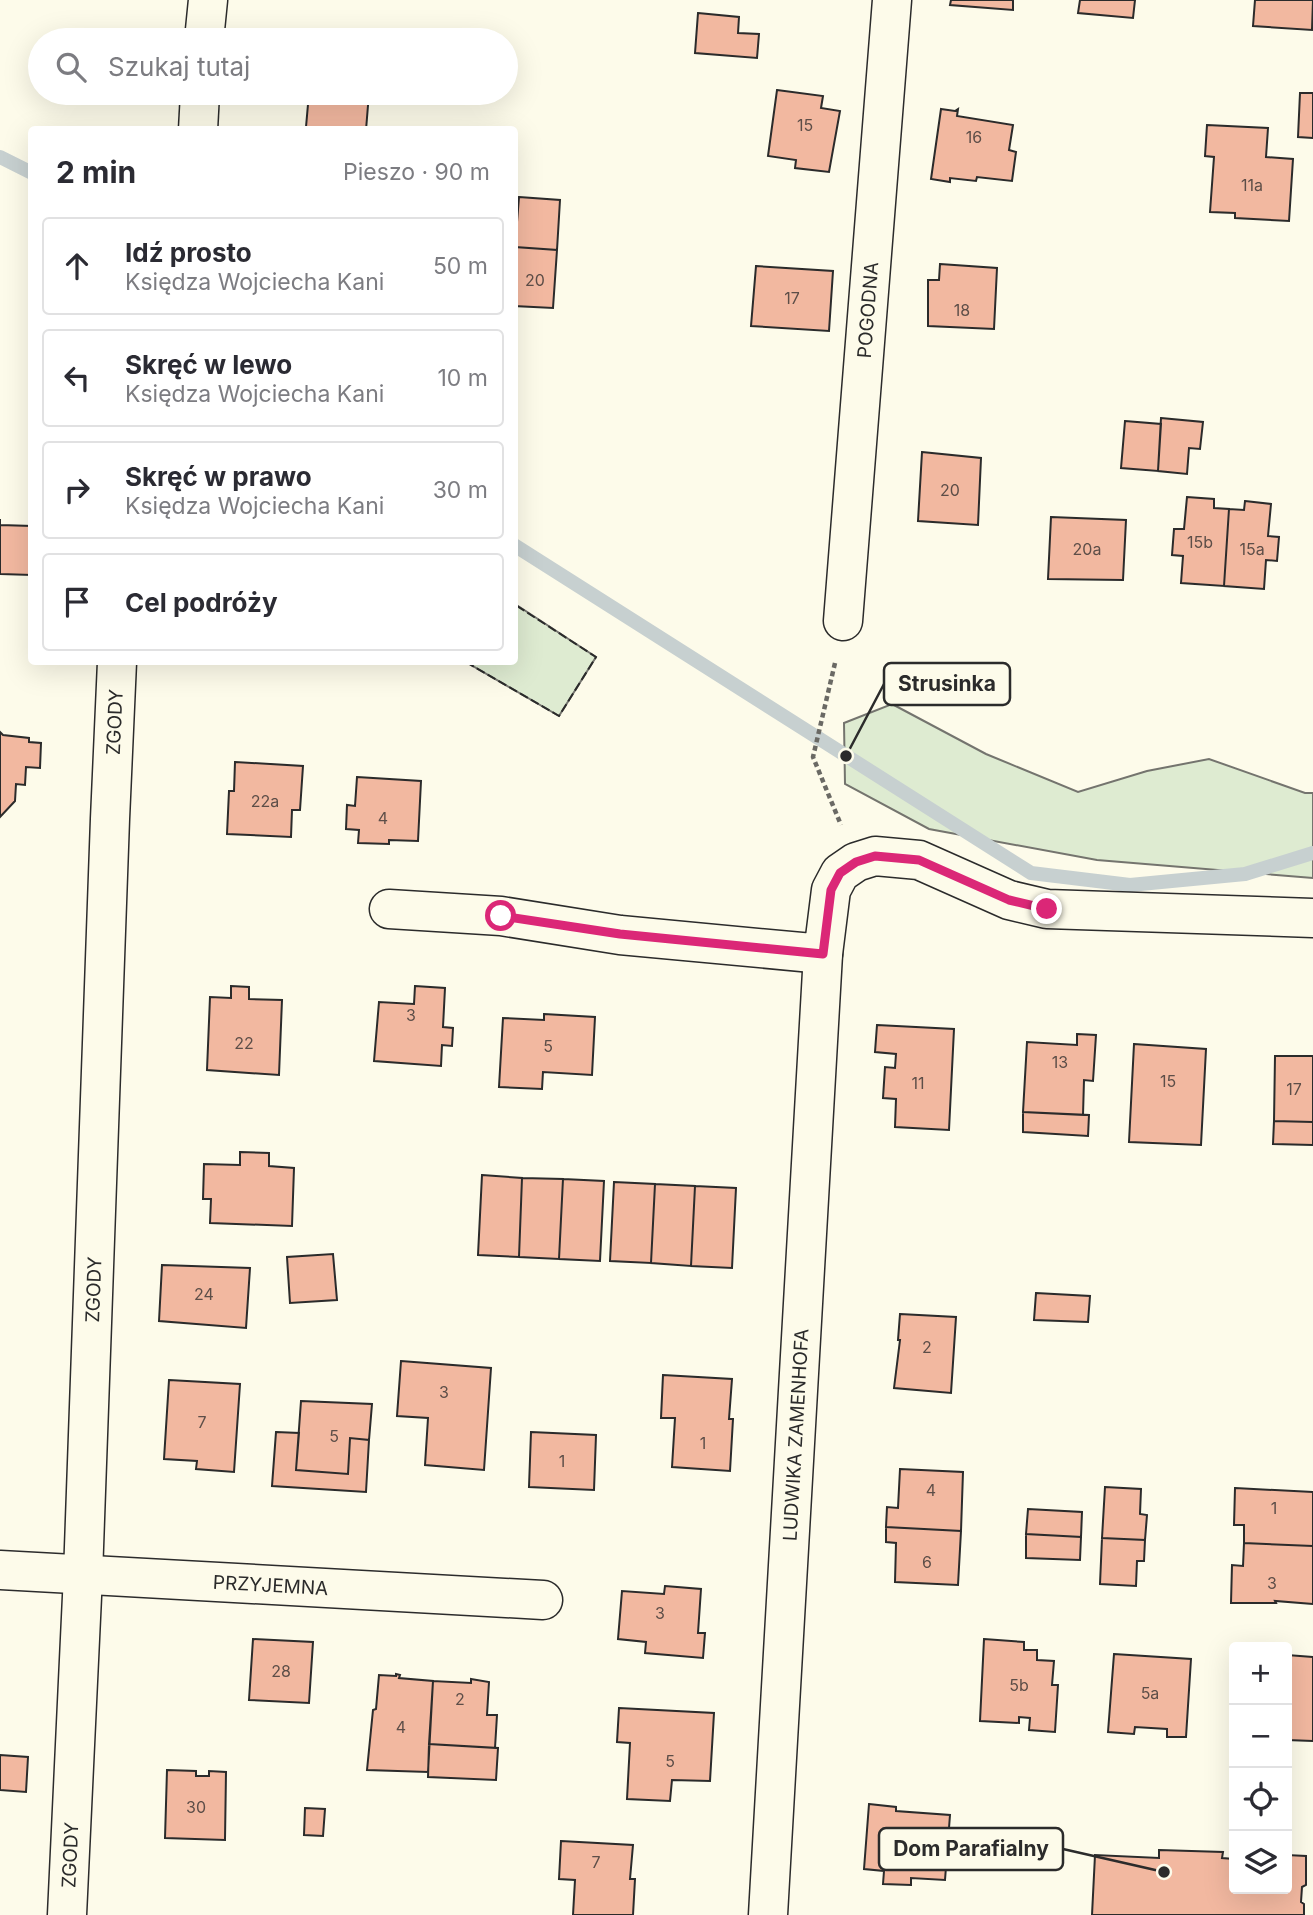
<!DOCTYPE html>
<html lang="pl">
<meta charset="utf-8">
<style>
:root{--surface:#fff;--page:#f7f7f7;--text:#2b2b33;--muted:#7c7c81;--line:#e1e1e2}
body{margin:0;font-family:Inter,sans-serif;background:var(--page);color:var(--text)}
.controls{position:absolute;right:21px;bottom:21px;display:grid;overflow:hidden;border-radius:7px;box-shadow:0 7px 28px #0002}
.controls button{width:63px;height:63px;display:grid;place-items:center;padding:0;border:0;border-bottom:2px solid var(--line);background:var(--surface);color:var(--text);font:35px sans-serif}
.stop{position:absolute;width:21px;height:21px;margin:-16px;border:5px solid #db2777;border-radius:50%;background:#fff}
.stop.end{background:#db2777;border-color:#fff;box-shadow:0 2px 7px #0008}
.list{margin:0;padding:0;list-style:none}
h2{display:flex;justify-content:space-between;align-items:center;height:91px;margin:0;padding:0 28px;font-size:30px}
h2 small{font-size:23px;font-weight:400;color:var(--muted)}
.list li{display:grid;grid-template-columns:46px 1fr auto;gap:21px;align-items:center;box-sizing:border-box;height:98px;margin:0 14px 14px;padding:0 14px;border:2px solid var(--line);border-radius:7px}
.list b{display:block;font-size:26px;white-space:nowrap}
.list p{margin:0;font-size:23px;white-space:nowrap;color:var(--muted)}
.list em{font-size:23px;font-style:normal;color:var(--muted)}
.icon{flex:none;width:38px;height:38px;fill:none;stroke:currentColor;stroke-width:2;stroke-linecap:round;stroke-linejoin:round}
.map{position:relative;flex:none;width:1313px;height:1915px;overflow:hidden}
.search{position:absolute;background:var(--surface);box-shadow:0 7px 28px #0002;left:28px;top:28px;width:490px;height:77px;display:flex;align-items:center;gap:18px;box-sizing:border-box;padding:0 24px;border-radius:38px;color:var(--muted);font-size:26px}
.panel{position:absolute;background:var(--surface);box-shadow:0 7px 28px #0002;left:28px;top:126px;width:490px;height:539px;border-radius:7px}
.map>svg:first-child{display:block}
</style>
<div class="map">
<svg width="1313" height="1915" viewBox="0 0 1313 1915">
<rect width="100%" height="100%" fill="#fdfbea"/>
<path fill="#deebd1" stroke="#74746e" stroke-width="2" d="M515 604 596 657 559 716 466 662H514Z
M892 704 986 754 1078 792 1147 771 1209 759 1305 793H1313V878L1097 860 929 829 845 784 844 723Z"/>
<g fill="none" stroke-linecap="round" stroke-linejoin="round">
<path stroke="#c7d0d0" stroke-width="14" d="M0 157 32 173
M514 545 1031 873 1130 885 1245 874 1313 853"/>
</g>
<path fill="#f2b8a0" stroke="#2b2b2b" stroke-width="2" d="M951 0H1013V10L950 5Z
M1080 0H1135L1133 18 1078 13Z
M1255 0H1313L1312 30 1253 26Z
M698 13 739 17 738 33 759 34 757 58 695 53Z
M777 90 823 96 821 108 840 111 829 172 795 168 796 160 768 156Z
M309 93H369L366 130 306 127Z
M1300 93H1313V138L1298 137Z
M941 109 955 111 958 109 957 116 1013 125 1009 150 1016 152 1012 181 977 177 976 181 950 178V182L931 179Z
M1207 125 1268 128 1266 157 1293 159 1289 221 1235 218V213L1210 212 1214 157 1205 156Z
M519 197 560 200 557 250 515 247Z
M515 247 557 250 553 308 514 306Z
M940 264 997 268 994 329 928 326V280H939Z
M756 266 833 271 829 331 751 326Z
M1161 418 1203 422 1200 449 1189 448 1187 474 1158 471Z
M1125 421 1161 424 1158 471 1121 468Z
M922 452 981 458 978 525 918 521Z
M1187 497 1214 499V508L1229 509 1224 586 1181 583 1183 556 1172 555 1174 529H1184Z
M1245 501 1271 504 1268 536 1279 537 1277 561 1266 560 1264 589 1224 586 1229 509 1244 510Z
M1051 517 1126 520 1123 580 1048 579Z
M0 519V525L32 526V575L0 574Z
M0 732 3 735 29 738V742L41 743 40 768 26 767 25 785 16 784 15 801 0 817Z
M235 762 303 766 300 810H292L291 837 227 834 229 791H234Z
M357 777 421 781 418 841 389 840V844L358 843 359 830 346 829 347 805 355 806Z
M231 986 249 987V999L282 1000 279 1075 207 1070 210 997 231 998Z
M415 986 445 988 443 1027 453 1028 452 1046 442 1045 441 1066 374 1061 379 1002 414 1004Z
M544 1014 595 1017 592 1075 543 1072 542 1089 499 1087 503 1018 544 1020Z
M877 1025 954 1029 949 1130 895 1127 896 1099 883 1098 885 1067 895 1068 896 1054 875 1052Z
M1077 1034 1096 1035 1093 1081 1084 1080 1083 1115 1023 1112 1027 1042 1077 1045Z
M1134 1044 1206 1049 1201 1145 1129 1142Z
M1275 1056H1313V1122L1274 1121Z
M1023 1112 1089 1115 1088 1136 1023 1132Z
M1274 1121 1313 1122V1145L1273 1144Z
M240 1152 269 1153V1166L294 1168 292 1226 210 1223 211 1199H203L204 1164 240 1165Z
M482 1175 522 1178 519 1257 478 1255Z
M522 1178 563 1179 559 1259 519 1257Z
M563 1179 604 1181 600 1261 559 1259Z
M614 1182 655 1184 651 1263 610 1261Z
M655 1184 695 1186 691 1266 651 1263Z
M695 1186 736 1188 732 1268 691 1266Z
M333 1254 337 1300 290 1303 287 1257Z
M162 1265 250 1268 246 1328 159 1321Z
M1036 1293 1090 1296 1088 1322 1034 1320Z
M900 1314 956 1317 951 1393 894 1388 900 1340H898Z
M401 1361 491 1368 484 1470 425 1465 428 1418 397 1416Z
M663 1375 732 1379 729 1419H733L730 1471 672 1467 675 1418H661Z
M169 1380 240 1384 234 1472 196 1469 197 1461 164 1459Z
M301 1401 372 1404 369 1440 350 1438 348 1474 296 1470Z
M276 1432 299 1433 296 1470 348 1474 350 1438 369 1440 366 1492 272 1486Z
M531 1432 596 1435 594 1490 529 1487Z
M900 1469 963 1472 961 1531 886 1527 887 1507 898 1508Z
M1105 1487 1141 1489 1140 1514 1147 1515 1145 1540 1102 1538Z
M1235 1488 1313 1492V1546L1244 1543V1525H1234Z
M1028 1509 1082 1512 1081 1537 1026 1534Z
M886 1527 961 1531 958 1585 895 1582 896 1543 886 1542Z
M1026 1534 1081 1537 1080 1560 1026 1558Z
M1102 1538 1145 1540 1144 1561H1137L1136 1586 1100 1584Z
M1244 1543 1313 1546V1604L1275 1601 1276 1603H1231L1232 1565 1243 1566Z
M665 1586 701 1589 698 1633H705L703 1658 645 1653 646 1642 618 1639 622 1591 664 1594Z
M253 1639 313 1642 309 1703 249 1700Z
M984 1639 1024 1642V1650H1037V1660L1054 1661 1052 1685H1058L1055 1732 1029 1730 1030 1718 1019 1717V1723L980 1721Z
M1114 1654 1191 1659 1186 1737H1167V1729L1135 1727 1134 1734 1108 1732Z
M1287 1655 1313 1657V1741L1287 1740Z
M396 1674 400 1675 399 1678 433 1681 428 1772 367 1770 373 1710 376 1709 379 1675 396 1676Z
M471 1679 489 1682 487 1715H497L495 1748 429 1744 433 1681 471 1683Z
M619 1708 714 1713 710 1781 672 1780 670 1801 627 1799 630 1743 617 1742Z
M429 1744 498 1748 496 1780 428 1777Z
M0 1755 28 1757 26 1792 0 1790Z
M167 1770 196 1771V1776H209V1771L226 1772 225 1840 165 1838Z
M869 1804 896 1807V1811L950 1815 945 1880 911 1878V1885L883 1884 884 1871 864 1869Z
M305 1808 325 1809 323 1836 304 1835Z
M561 1841 633 1845 630 1879H635L633 1915H573L575 1880 559 1879Z
M1159 1850 1223 1852 1222 1858 1234 1859V1889H1287V1855L1306 1856V1885L1302 1887 1301 1902 1304 1904V1915H1092L1095 1855 1159 1858Z"/>
<g fill="none" stroke-linecap="round" stroke-linejoin="round">
<g stroke="#2b2b2b" stroke-width="41">
<g id="minor">
<path d="M204 40 208 0"/>
<path d="M198 130 200 93"/>
<path id="s1" d="M843 621 892 0"/>
<path d="M389 909 501 916 620 935 823 954 831 890 840 873 856 862 875 856 919 860 1009 900 1047 909 1313 918"/>
<path id="s2" d="M0 1570 543 1600"/>
<path id="s3" d="M67 1915 83 1575 110 819 117 662"/>
<path id="s4" d="M768 1915 823 954"/>
</g>
</g>
<path stroke="#6a6964" stroke-width="4.5" stroke-dasharray="5 3.5" stroke-linecap="butt" d="M835 663 813 757 841 825"/>
<use href="#minor" stroke="#fdfbea" stroke-width="38"/>
<path stroke="#2b2b2b" stroke-width="2" stroke-dasharray="9 3.5" stroke-linecap="butt" d="M466 662 559 716 596 657 514 604"/>
</g>
<g fill="none" stroke-linecap="round" stroke-linejoin="round">
<path stroke="#db2777" stroke-width="9" d="M501 916 620 934 823 954 831 890 840 873 856 862 875 856 919 860 1009 900 1047 909"/>
</g>
<g text-anchor="middle" dominant-baseline="central" stroke-width="5" stroke-linejoin="round" paint-order="stroke">
<g font-size="16" fill="#5d4e48">
<text x="805" y="125">15</text>
<text x="974" y="137">16</text>
<text x="1252" y="185">11a</text>
<text x="535" y="280">20</text>
<text x="792" y="298">17</text>
<text x="962" y="310">18</text>
<text x="950" y="490">20</text>
<text x="1200" y="542">15b</text>
<text x="1087" y="549">20a</text>
<text x="1252" y="549">15a</text>
<text x="265" y="801">22a</text>
<text x="383" y="818">4</text>
<text x="411" y="1015">3</text>
<text x="244" y="1043">22</text>
<text x="548" y="1046">5</text>
<text x="1060" y="1062">13</text>
<text x="1168" y="1081">15</text>
<text x="918" y="1083">11</text>
<text x="1294" y="1089">17</text>
<text x="204" y="1294">24</text>
<text x="927" y="1347">2</text>
<text x="444" y="1392">3</text>
<text x="202" y="1422">7</text>
<text x="334" y="1436">5</text>
<text x="703" y="1443">1</text>
<text x="562" y="1461">1</text>
<text x="931" y="1490">4</text>
<text x="1274" y="1508">1</text>
<text x="927" y="1562">6</text>
<text x="1272" y="1583">3</text>
<text x="660" y="1613">3</text>
<text x="281" y="1671">28</text>
<text x="1019" y="1685">5b</text>
<text x="1150" y="1693">5a</text>
<text x="460" y="1699">2</text>
<text x="401" y="1727">4</text>
<text x="670" y="1761">5</text>
<text x="196" y="1807">30</text>
<text x="596" y="1862">7</text>
</g>
<g font-size="19" fill="#2b2b2b" stroke="#fdfbea">
<text stroke="none"><textPath href="#s1" startOffset="312">POGODNA</textPath></text>
<text stroke="none"><textPath href="#s3" startOffset="1194">ZGODY</textPath></text>
<text stroke="none"><textPath href="#s3" startOffset="626">ZGODY</textPath></text>
<text stroke="none"><textPath href="#s4" startOffset="481">LUDWIKA ZAMENHOFA</textPath></text>
<text stroke="none"><textPath href="#s2" startOffset="271">PRZYJEMNA</textPath></text>
<text stroke="none"><textPath href="#s3" startOffset="60">ZGODY</textPath></text>
</g>
</g>
<path fill="none" stroke="#2b2b2b" stroke-width="2.5" d="M846 756L884 684M1164 1872L1063 1849"/>
<g fill="#2b2b2b" stroke="#fdfbea" stroke-width="2.5">
<circle cx="846" cy="756" r="7"/>
<circle cx="1164" cy="1872" r="7"/>
</g>
<g fill="#fdfbea" stroke="#2b2b2b" stroke-width="2.5">
<rect x="884" y="663" width="126" height="42" rx="7"/>
<rect x="879" y="1828" width="184" height="42" rx="7"/>
</g>
<g font-size="21" text-anchor="middle" font-weight="bold" fill="#2b2b2b">
<text x="947" y="691">Strusinka</text>
<text x="971" y="1856">Dom Parafialny</text>
</g>
</svg>
<div class="controls">
<button>+</button>
<button>−</button>
<button><svg class="icon" aria-label="locate" viewBox="0 0 24 24"><circle cx="12" cy="12" r="6"/><path d="M12 2v4M12 18v4M2 12h4M18 12h4"/></svg></button>
<button><svg class="icon" aria-label="layers" viewBox="0 0 24 24"><path d="M12 4l9 5-9 5-9-5zM3 14l9 5 9-5"/></svg></button>
</div>
<div class="stop" style="left:501px;top:916px"></div>
<div class="stop end" style="left:1047px;top:909px"></div>
<div class="search"><svg class="icon" aria-label="search" viewBox="0 0 24 24"><circle cx="10" cy="10" r="6"/><path d="M15 15l6 6"/></svg>Szukaj tutaj</div>
<section class="panel">
<h2>2 min<small>Pieszo · 90 m</small></h2>
<ul class="list">
<li><svg class="icon" aria-label="ahead" viewBox="0 0 24 24"><path d="M12 20V5M6 11l6-6 6 6"/></svg><div><b>Idź prosto</b><p>Księdza Wojciecha Kani</p></div><em>50 m</em></li>
<li><svg class="icon" aria-label="left" viewBox="0 0 24 24"><path d="M17 20v-9H6M10 6l-5 5 5 5"/></svg><div><b>Skręć w lewo</b><p>Księdza Wojciecha Kani</p></div><em>10 m</em></li>
<li><svg class="icon" aria-label="right" viewBox="0 0 24 24"><path d="M7 20v-9h11M14 6l5 5-5 5"/></svg><div><b>Skręć w prawo</b><p>Księdza Wojciecha Kani</p></div><em>30 m</em></li>
<li><svg class="icon" aria-label="arrive" viewBox="0 0 24 24"><path d="M6 21V4h12l-3 4 3 4H6"/></svg><div><b>Cel podróży</b></div></li>
</ul>
</section>
</div>
